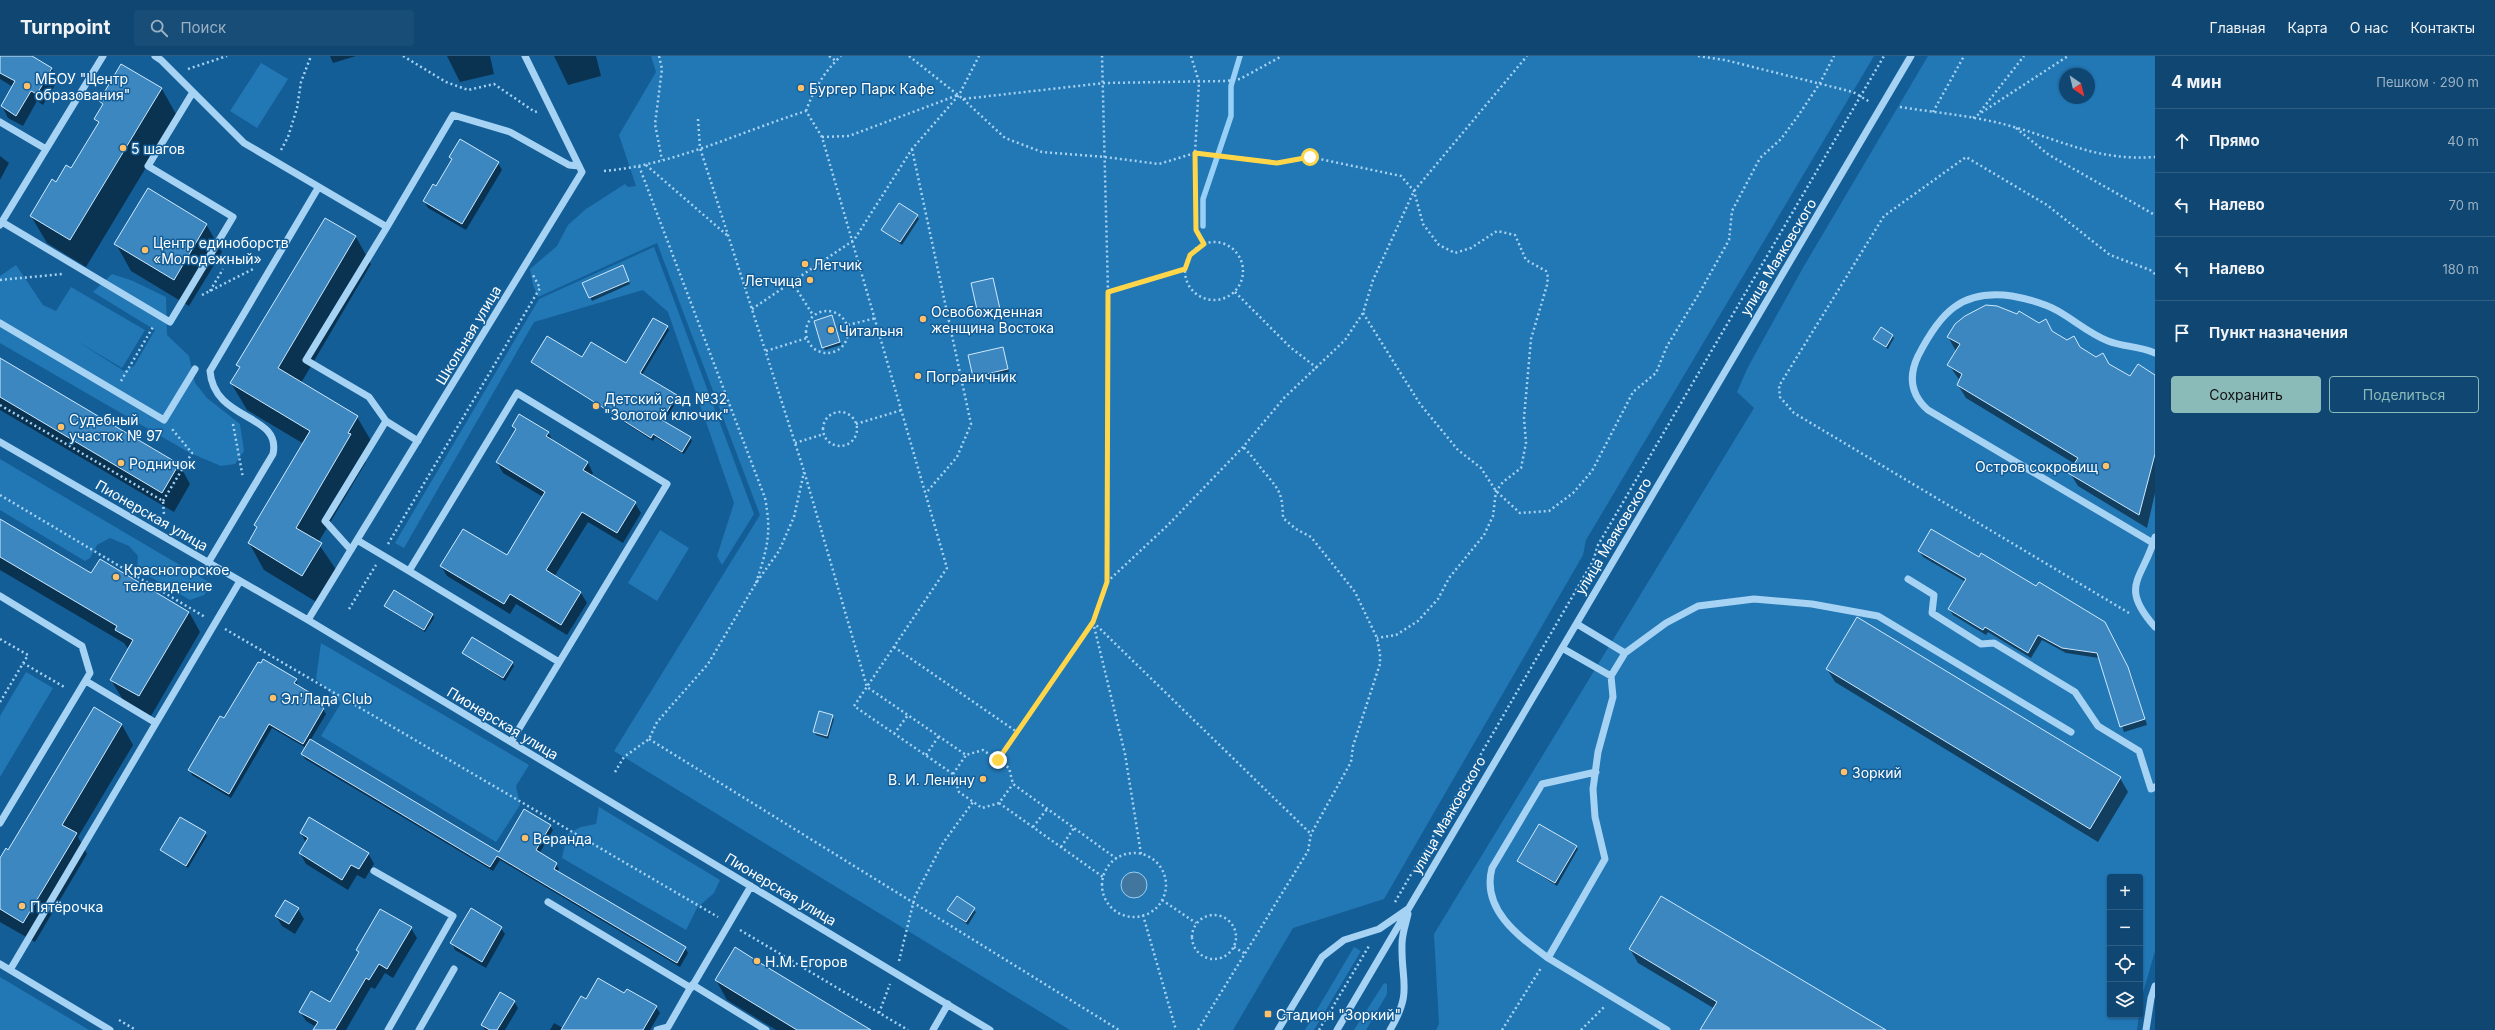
<!DOCTYPE html>
<html lang="ru">
<meta charset="utf-8">
<style>
:root{--surface:#0f4672;--page:#184d77;--text:#f1f3f6;--muted:#9bb1c4;--line:#2f5e84;--accent:#8bbbb9}
body{margin:0;font-family:Inter,sans-serif;background:var(--page);color:var(--text)}
.controls{position:absolute;right:12px;bottom:12px;display:grid;overflow:hidden;border-radius:4px;box-shadow:0 1px 3px #0004}
.controls button{width:36px;height:36px;display:grid;place-items:center;padding:0;border:0;border-bottom:1px solid var(--line);background:var(--surface);color:var(--text);font:20px sans-serif}
.compass{position:absolute;left:2059px;top:12px;width:36px;height:36px;border-radius:50%;background:var(--surface);box-shadow:0 1px 3px #0004;rotate:145deg}
.stop{position:absolute;width:12px;height:12px;margin:-9px;border:3px solid #ffd54a;border-radius:50%;background:#fff}
.stop.end{background:#ffd54a;border-color:#fff;box-shadow:0 1px 4px #0008}
.list{margin:0;padding:0;list-style:none}
h2{display:flex;justify-content:space-between;align-items:center;height:52px;margin:0;padding:0 16px;font-size:17px}
h2 small{font-size:13px;font-weight:400;color:var(--muted)}
.list li{display:grid;grid-template-columns:26px 1fr auto;gap:12px;align-items:center;box-sizing:border-box;height:64px;padding:0 16px;border-top:1px solid var(--line)}
.list b{display:block;font-size:15px;white-space:nowrap}
.list em{font-size:13px;font-style:normal;color:var(--muted)}
.actions{display:flex;gap:8px;padding:12px 16px}
.actions a{flex:1;padding:9px 0;border:1px solid var(--accent);border-radius:4px;text-align:center;font-size:14px;color:var(--accent)}
.actions .main{background:var(--accent);color:#111}
.icon{flex:none;width:22px;height:22px;fill:none;stroke:currentColor;stroke-width:2;stroke-linecap:round;stroke-linejoin:round}
.map{position:relative;flex:none;width:2155px;height:974px;overflow:hidden}
header{display:flex;align-items:center;gap:24px;box-sizing:border-box;height:56px;padding:0 20px;background:var(--surface);border-bottom:1px solid var(--line)}
header strong{font-size:19px}
nav{display:flex;gap:22px;margin-inline-start:auto;font-size:14px}
.search{width:280px;height:36px;background:var(--page);display:flex;align-items:center;gap:10px;box-sizing:border-box;padding:0 14px;border-radius:4px;color:var(--muted);font-size:15px}
main{display:flex}
aside{flex:1;background:var(--surface)}
.map>svg:first-child{display:block}
</style>
<header>
<strong>Turnpoint</strong>
<div class="search"><svg class="icon" aria-label="search" viewBox="0 0 24 24"><circle cx="10" cy="10" r="6"/><path d="M15 15l6 6"/></svg>Поиск</div>
<nav><a>Главная</a><a>Карта</a><a>О нас</a><a>Контакты</a></nav>
</header>
<main>
<div class="map">
<svg width="2155" height="974" viewBox="0 0 2155 974">
<rect width="100%" height="100%" fill="#145e98"/>
<path fill="#2277b5" fill-rule="evenodd" d="M651 0H1874L1586 484 1583 499 1384 843 1293 872 1233 974H1070L614 695 760 459 657 187 538 241 533 229 530 213 557 190 568 169 586 153 625 128 628 131 636 130 619 79 656 16Z
M1928 0H2155V895L2140 947V821H2110V959H2139L2137 974H1436L1439 968 1434 878 1754 352 1737 336 1748 311 1804 210ZM2065 18H2089V42H2065Z
M261 7 288 23 257 72 230 55Z
M654 191 754 458 722 509 717 500 734 447 668 256 643 234 534 266 404 492 395 487 539 243Z
M16 209 43 249 56 255 71 231 145 274 122 312 75 284 124 315 134 310 155 274 93 236 112 218 133 225 166 241 167 279 189 300 195 327 207 342 240 368 244 395 235 408 221 410 190 397 0 287V220Z
M0 403 212 528 204 539 190 544 137 513 138 500 129 490 110 482 97 489 90 502 85 505 0 454Z
M660 474 689 492 657 545 628 527Z
M321 587 529 709 516 730 520 749 496 786 321 680 341 647 316 623Z
M26 616 53 632 0 721V660Z
M599 751 720 824 714 837 697 852 686 874 562 802 567 778 581 771 596 768Z
M1354 891 1361 895 1314 974H1305Z
M0 921 89 974H0Z
M1384 927 1387 928V938L1366 974H1354Z"/>
<path fill="#41769f" stroke="#98cff6" d="M1121 829a13 13 0 1 1 26 0a13 13 0 1 1-26 0Z"/>
<path fill="#0007" d="M0 0H30L52 13 58 24 43 49 37 45 23 70 8 62 2 50 13 31 0 23Z
M330 0H356L333 7Z
M447 0H490L494 18 460 26Z
M554 0H596L601 20 568 29Z
M122 9 162 33 177 60 86 211 47 187 31 160 57 127 71 114 99 68 95 63 103 50 100 45Z
M0 100 9 107 0 124Z
M450 101 498 107 502 114 466 174 428 152 424 145 436 131 452 104Z
M917 160 919 163 902 189 882 174Z
M325 163 356 181 371 208 301 327 357 361 373 388 364 403 366 406 318 487 337 515 318 547 264 514 249 487 258 473 255 469 304 388 247 354 231 327 240 313 238 309Z
M206 168 222 196 189 250 131 215 116 188Z
M624 214 630 228 592 245 583 227Z
M992 223 1001 256 980 261 972 228Z
M833 263 841 289 825 294 823 291Z
M667 271 669 274 642 319 678 343 664 366 690 382 692 385 684 398 655 381 653 385 532 306 582 302 626 308Z
M2052 276 2130 322 2155 320V437L2147 472 2078 430 2070 417 2075 408 1966 342 1958 329 1960 325 1949 309 1956 295 1948 281Z
M1892 279 1894 282 1888 293 1874 283Z
M1002 292 1009 316 976 324 969 300Z
M0 303 179 408 190 428 174 456 0 354Z
M513 370 548 376 553 385 588 407 593 417 591 420 635 447 641 457 623 487 588 466 554 521 581 537 587 547 567 579 516 548 510 558 447 520 441 510 507 501 543 441 503 417 497 406 516 376Z
M0 464 92 518 189 556 200 576 151 660 123 644 111 624 129 594 124 587 0 514Z
M1919 495 1979 502 2108 573 2131 618 2147 669 2124 676 2099 602 2066 597 2042 584 2031 602 1988 576 1986 579 1953 559 1949 553 1966 526 1923 501Z
M385 550 433 558 434 562 425 576Z
M1858 563 2120 722 2128 736 2098 786 1835 626 1827 613Z
M463 597 512 607 514 610 505 625Z
M296 624 298 630 311 638 314 643 312 646 323 653 326 658 310 685 499 797 550 770 553 774 539 798 556 808 559 813 557 816 685 892 688 897 680 911 500 804 493 815 305 703 302 698 306 692 272 672 231 742 192 719 190 714 225 664Z
M94 653 122 669 133 689 78 781 87 798 35 886 0 866V804L9 796Z
M832 660 834 663 828 683 816 679 814 676Z
M205 777 207 780 188 812 161 794Z
M301 777 368 797 374 808 365 823 357 819 348 834 306 808 300 797 306 787Z
M1576 790 1578 793 1557 830 1518 805Z
M957 842 976 856 968 869 948 854Z
M298 853 304 863 295 878 282 870 276 860Z
M411 872 417 882 393 922 385 917 375 933 371 931 346 974H314L316 971 306 965 300 956 330 948 359 898 357 894Z
M501 872 505 878 486 912 455 894 452 887Z
M1630 893 1884 974H1701L1715 953 1638 907Z
M716 924 869 974H776L727 944Z
M624 939 656 951 660 957 650 974H550L554 967 563 972 586 944Z
M514 945 518 952 505 974H485L482 969Z"/>
<g fill="none" stroke-linecap="round" stroke-linejoin="round">
<path stroke="#98cff6" stroke-width="5.5" d="M1203 170V143L1231 60V30L1240 0"/>
</g>
<path fill="#3d87c0" stroke="#cee9fd" d="M0 0H32L52 12 37 38 31 35 16 60 1 50 15 25 0 17Z
M121 8 162 32 70 184 30 160 52 123 56 126 66 109 71 112 99 66 94 63 103 48 99 45Z
M460 83 499 106 462 168 423 145 433 128 436 130 452 103 449 101Z
M148 132 207 168 174 224 114 188Z
M899 147 918 159 900 186 881 174Z
M325 162 356 180 278 312 358 360 348 377 351 378 296 472 322 487 302 520 248 487 257 471 254 469 310 375 230 327 240 311 236 309Z
M623 209 629 225 589 242 582 227Z
M993 222 1000 253 978 258 971 227Z
M1986 249 1997 250 2017 258 2019 255 2039 267 2046 263 2052 275 2067 284 2074 280 2080 291 2096 301 2103 297 2109 308 2130 320 2138 308 2155 319V398L2139 459 2068 417 2078 402 1957 329 1962 318 1947 309 1960 288 1947 281 1955 268 1965 260Z
M832 259 840 286 822 292 814 265Z
M653 262 668 270 640 317 677 339 662 364 691 381 682 396 653 378 651 382 531 306 547 280 582 301 591 286 626 307Z
M1881 271 1893 279 1886 291 1873 283Z
M1003 291 1008 313 973 321 968 299Z
M0 302 179 408 162 437 0 341Z
M519 358 549 376 546 380 588 406 583 414 636 446 617 477 582 456 546 514 581 536 561 569 510 538 504 548 440 510 463 473 507 499 545 436 496 406 516 373 512 370Z
M0 463 91 517 100 503 189 556 139 640 110 624 133 584 115 574 117 570 0 501Z
M1931 473 1979 501 1981 497 2036 530 2039 526 2105 566 2128 611 2145 663 2120 671 2097 597 2062 592 2038 579 2028 597 1985 571 1983 574 1948 553 1966 523 1918 495Z
M394 534 433 558 424 574 384 550Z
M1857 561 2121 721 2090 773 1826 613Z
M472 581 513 606 503 622 462 597Z
M263 603 297 623 294 627 312 638 309 643 324 652 303 688 269 668 229 738 188 714 220 660 224 662 258 606 261 607Z
M94 651 122 668 62 769 77 777 23 867 0 853V802L6 792 8 794Z
M819 655 833 659 827 680 813 676Z
M310 683 499 796 524 753 551 769 536 794 557 807 554 813 686 891 677 907 497 800 490 811 301 698Z
M180 761 206 776 186 810 160 794Z
M309 761 369 797 359 813 351 809 342 824 299 797 308 782 300 777Z
M1539 768 1577 790 1555 827 1517 805Z
M957 840 975 852 966 866 947 854Z
M1661 840 1886 974H1700L1717 946 1629 893Z
M285 844 299 852 289 868 275 860Z
M471 852 502 871 482 906 450 887Z
M380 853 412 871 387 913 379 908 369 924 366 922 335 974H313L318 966 299 956 311 935 330 946 359 896 356 894Z
M735 891 757 905 871 974H797L715 924Z
M598 922 624 937 627 933 657 950 643 974H561L581 940 586 943Z
M500 936 515 945 497 974H490L481 969Z"/>
<g fill="none" stroke-linecap="round" stroke-linejoin="round">
<path stroke="#a6d2f3" stroke-width="2.5" stroke-dasharray="2 3" stroke-linecap="butt" d="M403 0 446 26 468 34 494 28 535 56 538 55
M659 0 662 13 655 68 662 104
M829 0 836 5
M909 0 963 43 1104 27 1226 25 1240 23 1282 0
M1191 0 1199 26 1195 97 1196 174 1204 188
M1698 0 1725 4 1853 36 1870 46
M188 13 227 0
M963 43 1005 82 1042 96 1105 101 1159 108 1195 97 1277 107 1310 101 1401 120 1414 135 1423 168 1439 189 1455 197 1471 192 1497 175 1515 179 1526 204 1546 215 1548 221 1547 229 1531 283 1524 362 1526 387 1521 412 1503 426 1496 435 1493 460 1484 479 1449 522 1438 543 1418 565 1396 579 1377 582
M1900 51C1938 57 1977 60 2014 71 2066 86 2098 105 2155 101
M806 55C814 33 824 16 841 0
M1933 56 1964 0
M1980 56 2024 0
M1973 62 2068 0
M698 63 700 92 804 415 867 631 966 699 983 694 1009 712 1013 728 1117 803
M2016 72 2049 99 2155 159
M822 81 849 80 958 39
M912 93 971 368 957 401 926 437
M281 94 288 81 297 52 301 26 311 0
M646 109 728 180
M639 110 765 442C772 478 767 493 756 527
M604 115C674 109 740 76 806 55L822 81 947 512 854 650 953 718 959 736 982 752 999 747 1013 728
M1185 215a29 29 0 1 1 58 0a29 29 0 1 1-58 0Z
M0 224 62 218
M792 226 813 259
M210 235 223 213
M1108 236 1185 213
M1235 236 1290 291 1317 312
M202 239 255 212
M752 253 854 184 912 93 959 39 979 0
M806 276a21 21 0 1 1 42 0a21 21 0 1 1-42 0Z
M1363 257 1420 348 1458 394 1481 412 1496 435 1520 457 1549 455 1573 437 1592 415 1633 336 1656 317 1667 290 1700 236 1729 184 1732 155 1760 102 1781 83 1798 60 1820 27 1834 0
M848 269 876 262
M766 295 807 282
M121 325 153 271
M0 349 163 445 164 459
M823 373a17 17 0 1 1 34 0a17 17 0 1 1-34 0Z
M233 368 243 422
M856 368 902 354
M795 387 824 378
M0 439 205 561
M163 445 192 397 172 373
M388 488 540 232 533 219
M1107 526 1168 469 1243 391 1284 342 1345 284 1363 257 1373 224 1414 135 1527 0
M349 553 376 509
M2129 557 1794 357 1780 341 1779 330 1884 160 1966 101 2047 149 2110 199 2150 214 2155 218
M1093 566 1311 778
M1093 566 1125 698 1141 798
M225 573 718 861
M0 583 28 599 0 646
M894 591 1017 676
M23 607 66 632
M894 678 908 659
M649 683 1119 974
M926 699 939 680
M997 704 1093 566 1107 526 1108 236 1102 0
M615 716 624 701 649 683 657 666 708 608 756 527 779 495 794 461 804 416
M953 718 966 699
M999 747 1103 821
M1033 771 1047 753
M1061 791 1074 772
M1102 829a32 32 0 1 1 64 0a32 32 0 1 1-64 0Z
M1162 844 1196 867
M1395 846 1593 505 1598 489 1884 0
M1192 881a22 22 0 1 1 44 0a22 22 0 1 1-44 0Z
M1143 859 1176 974
M740 874 908 974
M1234 891 1244 897
M899 905 915 840 943 787 973 746
M879 957 890 928
M119 964 136 974
M1198 974 1308 795 1311 778 1351 706 1353 690 1380 608V598L1377 582 1355 536 1311 481 1296 473 1283 462C1282 438 1281 436 1265 417 1257 408 1252 399 1243 391
M1319 974 1369 890
M1502 974 1541 912
M1581 974 1605 950"/>
<path stroke="#a6d2f3" stroke-width="7" d="M155 0 161 4 244 87 387 171 306 304 369 341 386 365 418 385
M0 66 46 93
M2 166 170 266 233 161 148 110 193 36
M0 169 103 0
M387 171 453 59 510 76 569 109 579 110
M0 267 164 364 195 313
M0 386 308 564 990 974
M2155 481C2143 524 2118 529 2155 571
M357 484 409 515
M2153 487 1928 354C1911 339 1908 321 1918 300 1940 257 1961 233 2012 240 2028 243 2044 247 2058 255 2074 264 2090 278 2108 285 2123 291 2140 290 2155 297
M351 494 325 465 386 365
M208 507 273 398C282 357 214 366 210 315L318 132
M1908 523 1934 539 1932 557 1981 588 1994 587 2075 636 2098 670 2139 695 2151 733 2155 731
M0 540 82 590 90 617 0 767
M308 564 582 116 525 0
M1577 568 1625 597
M1562 592 1611 620
M86 625 156 667
M511 686C563 600 615 514 667 428L517 337 409 515 559 606
M374 815 453 860 388 974
M751 830 693 929 766 974
M548 846 691 932
M1548 902C1518 880 1481 853 1492 812L1542 728 1596 716
M0 908 110 974
M10 914 240 525
M419 974 454 913
M657 974 668 971 692 929
M933 974 948 948
M1278 974 1322 901 1344 884 1379 873 1408 853
M1337 974 1911 0
M1390 974C1413 935 1401 928 1402 888 1402 878 1406 867 1408 858
M1667 974 1548 902 1605 803 1595 761 1593 733 1598 696 1613 641 1611 620 1625 597 1666 567 1698 550 1754 543 1812 548 1878 560 2071 676
M2146 974 2151 942 2155 930"/>
</g>
<g fill="none" stroke-linecap="round" stroke-linejoin="round">
<path stroke="#ffd54a" stroke-width="5" d="M998 704 1093 566 1107 526 1108 236 1185 213 1190 199 1204 188 1196 174 1195 97 1277 107 1310 101"/>
</g>
<g fill="#ffc068" stroke="#145e98" stroke-width="1.5">
<circle cx="27" cy="30" r="4"/>
<circle cx="801" cy="32" r="4"/>
<circle cx="123" cy="92" r="4"/>
<circle cx="145" cy="194" r="4"/>
<circle cx="805" cy="208" r="4"/>
<circle cx="810" cy="224" r="4"/>
<circle cx="923" cy="263" r="4"/>
<circle cx="831" cy="274" r="4"/>
<circle cx="918" cy="320" r="4"/>
<circle cx="596" cy="350" r="4"/>
<circle cx="61" cy="371" r="4"/>
<circle cx="121" cy="407" r="4"/>
<circle cx="2106" cy="410" r="4"/>
<circle cx="116" cy="521" r="4"/>
<circle cx="273" cy="642" r="4"/>
<circle cx="1844" cy="716" r="4"/>
<circle cx="983" cy="723" r="4"/>
<circle cx="525" cy="782" r="4"/>
<circle cx="22" cy="850" r="4"/>
<circle cx="757" cy="905" r="4"/>
<rect x="1264" y="954" width="8" height="8" rx="2"/>
</g>
<g text-anchor="middle" dominant-baseline="central" stroke-width="3" stroke-linejoin="round" paint-order="stroke">
<g font-size="14" fill="#fff" stroke="#145e98" text-anchor="start">
<text x="35" y="22">МБОУ "Центр<tspan x="35" dy="16">образования"</tspan></text>
<text x="809" y="32">Бургер Парк Кафе</text>
<text x="131" y="92">5 шагов</text>
<text x="153" y="186">Центр единоборств<tspan x="153" dy="16">«Молодежный»</tspan></text>
<text x="813" y="208">Летчик</text>
<text x="802" y="224" text-anchor="end">Летчица</text>
<text x="931" y="255">Освобожденная<tspan x="931" dy="16">женщина Востока</tspan></text>
<text x="839" y="274">Читальня</text>
<text x="926" y="320">Пограничник</text>
<text x="604" y="342">Детский сад №32<tspan x="604" dy="16">"Золотой ключик"</tspan></text>
<text x="69" y="363">Судебный<tspan x="69" dy="16">участок № 97</tspan></text>
<text x="129" y="407">Родничок</text>
<text x="2098" y="410" text-anchor="end">Остров сокровищ</text>
<text x="124" y="513">Красногорское<tspan x="124" dy="16">телевидение</tspan></text>
<text x="281" y="642">Эл'Лада Club</text>
<text x="1852" y="716">Зоркий</text>
<text x="975" y="723" text-anchor="end">В. И. Ленину</text>
<text x="533" y="782">Веранда</text>
<text x="30" y="850">Пятёрочка</text>
<text x="765" y="905">Н.М. Егоров</text>
<text x="1276" y="958">Стадион "Зоркий"</text>
</g>
<g font-size="14" fill="#fff" stroke="#145e98">
<text transform="translate(1778 201) rotate(-59)">улица Маяковского</text>
<text transform="translate(468 279) rotate(-59)">Школьная улица</text>
<text transform="translate(152 459) rotate(30)">Пионерская улица</text>
<text transform="translate(1613 480) rotate(-59)">улица Маяковского</text>
<text transform="translate(503 667) rotate(31)">Пионерская улица</text>
<text transform="translate(1448 759) rotate(-60)">улица Маяковского</text>
<text transform="translate(781 833) rotate(31)">Пионерская улица</text>
</g>
</g>
</svg>
<div class="controls">
<button>+</button>
<button>−</button>
<button><svg class="icon" aria-label="locate" viewBox="0 0 24 24"><circle cx="12" cy="12" r="6"/><path d="M12 2v4M12 18v4M2 12h4M18 12h4"/></svg></button>
<button><svg class="icon" aria-label="layers" viewBox="0 0 24 24"><path d="M12 4l9 5-9 5-9-5zM3 14l9 5 9-5"/></svg></button>
</div>
<svg class="compass" viewBox="-18 -18 36 36"><path d="M0-13l5 13h-10z" fill="#e53935"/><path d="M0 13l5-13h-10z" fill="#9bb1c4"/></svg>
<div class="stop" style="left:1310px;top:101px"></div>
<div class="stop end" style="left:998px;top:704px"></div>
</div>
<aside>
<h2>4 мин<small>Пешком · 290 m</small></h2>
<ul class="list">
<li><svg class="icon" aria-label="ahead" viewBox="0 0 24 24"><path d="M12 20V5M6 11l6-6 6 6"/></svg><div><b>Прямо</b></div><em>40 m</em></li>
<li><svg class="icon" aria-label="left" viewBox="0 0 24 24"><path d="M17 20v-9H6M10 6l-5 5 5 5"/></svg><div><b>Налево</b></div><em>70 m</em></li>
<li><svg class="icon" aria-label="left" viewBox="0 0 24 24"><path d="M17 20v-9H6M10 6l-5 5 5 5"/></svg><div><b>Налево</b></div><em>180 m</em></li>
<li><svg class="icon" aria-label="arrive" viewBox="0 0 24 24"><path d="M6 21V4h12l-3 4 3 4H6"/></svg><div><b>Пункт назначения</b></div></li>
</ul>
<div class="actions"><a class="main">Сохранить</a><a>Поделиться</a></div>
</aside>
</main>
